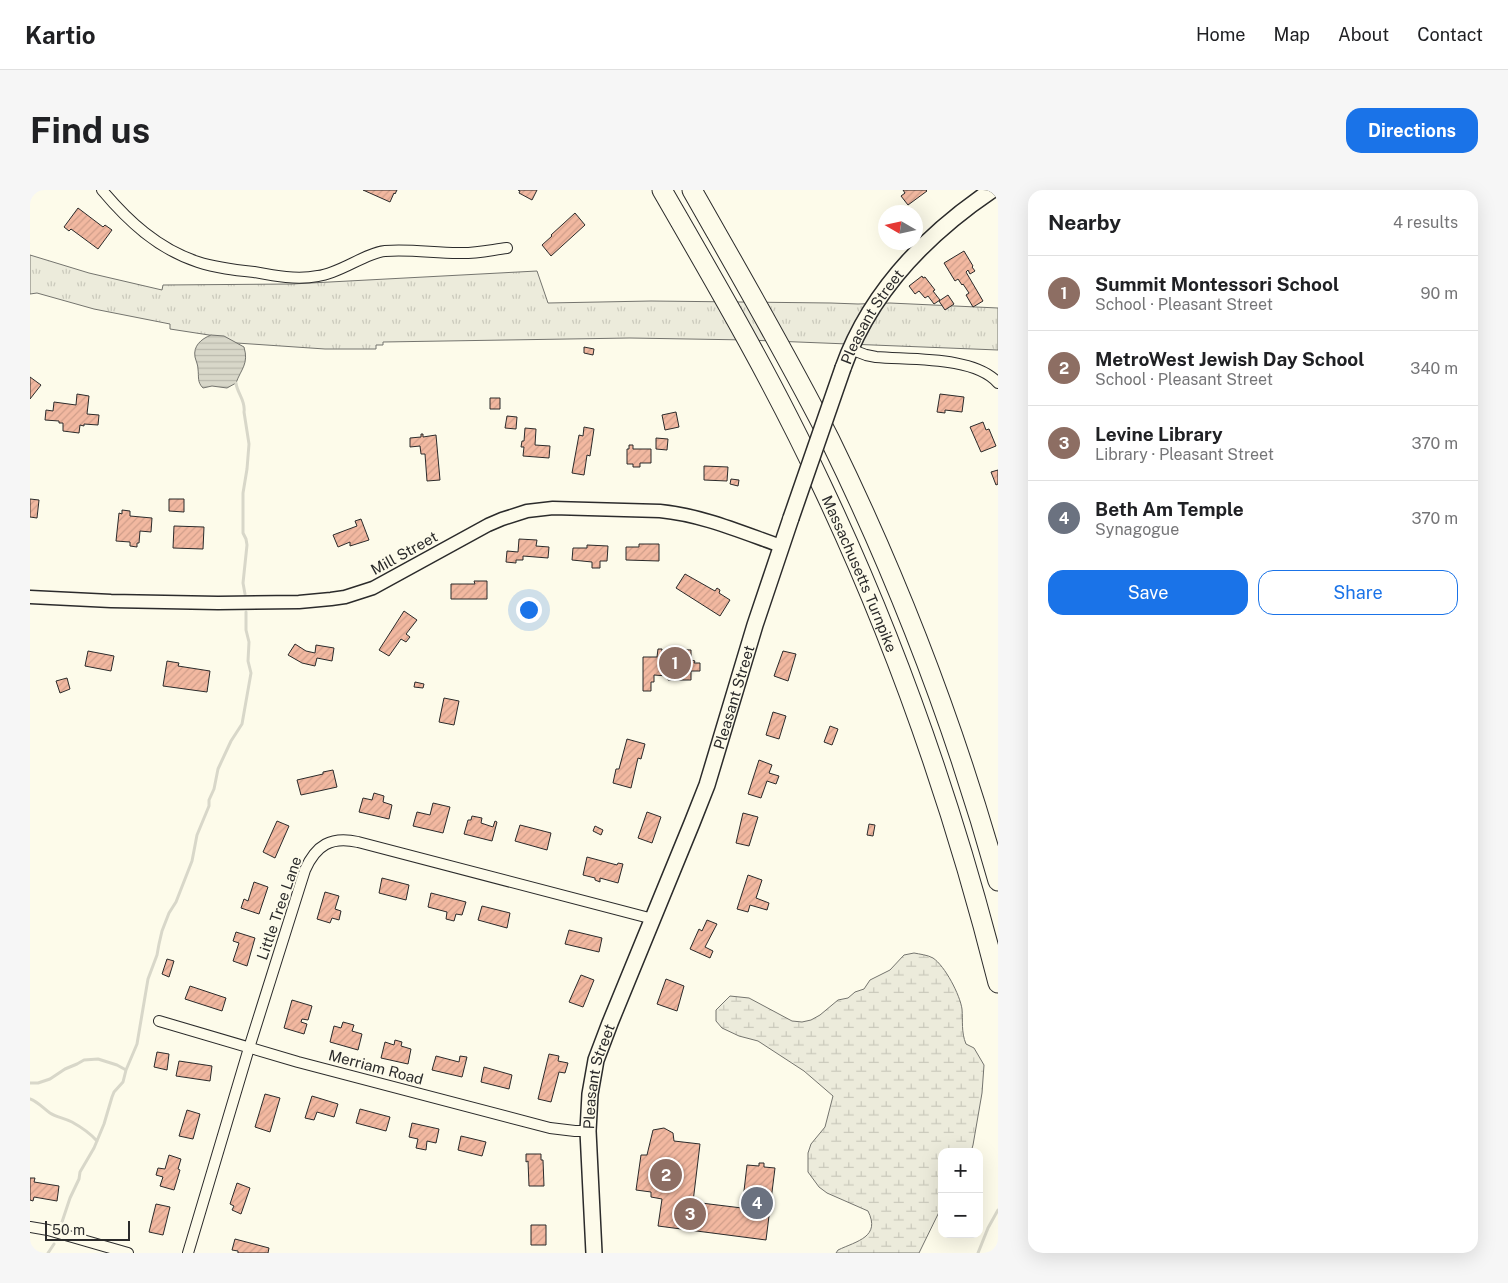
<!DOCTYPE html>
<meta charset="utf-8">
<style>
:root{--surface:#fff;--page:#f6f6f6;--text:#202124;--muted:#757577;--line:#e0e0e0;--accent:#1a73e8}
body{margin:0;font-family:"Public Sans",sans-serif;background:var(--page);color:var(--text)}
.controls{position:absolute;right:15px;bottom:15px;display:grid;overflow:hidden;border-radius:10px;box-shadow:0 5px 20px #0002}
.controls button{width:45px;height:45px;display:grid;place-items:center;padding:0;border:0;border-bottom:1px solid var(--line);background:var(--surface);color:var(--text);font:25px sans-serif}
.compass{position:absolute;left:848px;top:15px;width:45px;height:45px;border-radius:50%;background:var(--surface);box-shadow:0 5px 20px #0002;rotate:279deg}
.scale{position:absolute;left:15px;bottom:12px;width:85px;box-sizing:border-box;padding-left:5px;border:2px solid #2b2b2b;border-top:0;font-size:14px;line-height:18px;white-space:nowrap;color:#2b2b2b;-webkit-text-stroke:4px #fdfbea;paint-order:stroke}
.you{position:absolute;left:498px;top:419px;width:18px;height:18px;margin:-12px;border:4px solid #fff;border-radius:50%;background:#1a73e8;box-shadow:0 0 0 8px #1a73e833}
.badge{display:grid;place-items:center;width:32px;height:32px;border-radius:50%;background:var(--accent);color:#fff;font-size:16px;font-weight:700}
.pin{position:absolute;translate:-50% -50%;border:2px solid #fff;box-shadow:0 1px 5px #0006}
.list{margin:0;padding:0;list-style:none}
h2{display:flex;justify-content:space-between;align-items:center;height:65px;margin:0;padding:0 20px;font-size:21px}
h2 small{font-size:16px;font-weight:400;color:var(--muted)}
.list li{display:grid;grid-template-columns:32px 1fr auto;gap:15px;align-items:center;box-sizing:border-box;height:75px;padding:0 20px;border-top:1px solid var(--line)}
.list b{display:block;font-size:19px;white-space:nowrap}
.list p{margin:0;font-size:16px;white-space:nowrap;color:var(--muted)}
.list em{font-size:16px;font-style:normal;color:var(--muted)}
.actions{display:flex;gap:10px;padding:15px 20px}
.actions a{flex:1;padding:11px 0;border:1px solid var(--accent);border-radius:15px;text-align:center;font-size:18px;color:var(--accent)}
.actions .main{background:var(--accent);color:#fff}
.map{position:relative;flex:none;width:968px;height:1063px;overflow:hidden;border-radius:15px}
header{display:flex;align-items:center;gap:30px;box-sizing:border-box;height:70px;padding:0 25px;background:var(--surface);border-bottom:1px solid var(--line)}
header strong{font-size:24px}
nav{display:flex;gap:28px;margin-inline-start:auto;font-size:18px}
.intro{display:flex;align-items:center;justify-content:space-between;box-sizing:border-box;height:120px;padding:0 30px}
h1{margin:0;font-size:35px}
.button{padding:12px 22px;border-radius:15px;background:var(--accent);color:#fff;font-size:18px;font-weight:700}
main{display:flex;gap:30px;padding:0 30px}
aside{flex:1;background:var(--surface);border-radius:15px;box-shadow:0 5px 20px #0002}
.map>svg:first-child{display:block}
</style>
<header>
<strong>Kartio</strong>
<nav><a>Home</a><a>Map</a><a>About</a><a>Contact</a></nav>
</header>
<div class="intro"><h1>Find us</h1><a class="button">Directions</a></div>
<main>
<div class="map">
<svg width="968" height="1063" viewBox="0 0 968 1063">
<defs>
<pattern id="wetland-marsh" width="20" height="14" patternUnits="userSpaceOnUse" patternTransform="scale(1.25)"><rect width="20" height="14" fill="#ecebdb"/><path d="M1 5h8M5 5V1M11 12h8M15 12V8" fill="none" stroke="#cbcabc"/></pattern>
<pattern id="park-tufts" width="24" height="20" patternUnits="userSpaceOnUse" patternTransform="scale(1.25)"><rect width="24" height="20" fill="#ecebdb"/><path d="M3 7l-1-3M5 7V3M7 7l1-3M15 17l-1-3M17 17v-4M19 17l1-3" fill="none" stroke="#cbcabc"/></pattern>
<pattern id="water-rules" width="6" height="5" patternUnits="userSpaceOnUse" patternTransform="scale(1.25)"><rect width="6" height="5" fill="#d8d7c9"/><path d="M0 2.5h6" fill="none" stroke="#bab9ad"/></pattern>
<pattern id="building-hatch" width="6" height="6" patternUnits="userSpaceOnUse" patternTransform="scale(1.25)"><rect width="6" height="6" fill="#f2b8a0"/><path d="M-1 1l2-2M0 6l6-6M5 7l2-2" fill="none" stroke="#d09e8a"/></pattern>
</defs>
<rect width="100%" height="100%" fill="#fdfbea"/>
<path fill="url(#wetland-marsh)" stroke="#74746e" d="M884 763C889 764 898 765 903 768 915 776 930 805 932 819 933 831 931 842 936 854L944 858 954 875 952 903 943 955 941 962H912V1016L889 1063H806L808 1060C827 1051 851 1047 838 1021L797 1003 789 997 778 982V963L781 954 795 937 803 906 774 881 728 851 709 846 692 838 686 831V820L700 806 719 808 762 831 772 832 781 830 790 825 808 810 818 808 825 802 834 799 840 790 860 780 874 765Z"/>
<path fill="url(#park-tufts)" stroke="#74746e" d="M0 65 59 83 132 100 133 95 262 94 507 81 518 113 621 111 801 113 828 114 860 113 968 118V160L718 150 600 148 353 152V155H346V159H295L192 152V147L140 139V134L64 119 7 103 0 104Z"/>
<path fill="url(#water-rules)" stroke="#74746e" d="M181 145 194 146 214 157C219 174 211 179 206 193L197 198 182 196 173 198C167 192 169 187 168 179 168 175 166 171 165 167 163 156 171 149 181 145Z"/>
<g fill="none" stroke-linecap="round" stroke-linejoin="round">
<path stroke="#d8d7c9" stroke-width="3" d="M206 193C207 203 216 211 214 222L219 254 217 279 213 303V343L216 349 217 355 213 393 215 404
M96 880 107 854 118 789 127 765 129 754 132 741 139 723 146 712 162 671 167 645 179 616V610L184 599 188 579 201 551 212 534 221 483 218 471 219 452 216 440V422
M0 893H8L20 889 35 879 47 874 54 870 68 869 87 875 96 880 93 892 84 902 82 907 74 934 64 958 50 982 49 989 40 1008 32 1032
M0 909C8 912 13 918 20 923 26 927 34 928 42 932 51 937 60 943 67 951
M18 1063 24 1054
M948 1063 958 1038 968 1020"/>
</g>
<path fill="url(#building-hatch)" stroke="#2b2b2b" d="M333 0H367L365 4 364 3 360 12Z
M488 0H507L502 10 489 3 490 1Z
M873 0H896L897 1 878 15 871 6 875 3Z
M48 18 73 37 75 35 82 40 68 59 41 39 39 41 34 37Z
M545 23 555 35 521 66 512 55 522 46 521 45Z
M934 61 943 76 942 77 945 81 940 84 938 80 936 82 953 111 943 117 936 105 939 103 933 94 932 95 928 89 925 91 914 73Z
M892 86 893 88 895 87 905 100 903 101 910 110 904 114 898 106 895 108 889 101 885 104 879 96Z
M918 105 924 114 915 120 909 111Z
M554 157 564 159 563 165 554 163Z
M0 187 11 195 0 209Z
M47 204 59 206 57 224 69 225 68 235 54 234V236L50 235 49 243 33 241V233H29V231L15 230 16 220 23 221 24 212 46 215Z
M910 204 934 207 932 222 915 220V223L907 222Z
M460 208H470V219H460Z
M646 222 649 237 635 240 632 225Z
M477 226 487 227 486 239 475 238Z
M953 232 956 240 959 239 966 256 951 262 940 237Z
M554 237 564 239 560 266 557 265 554 285 542 283 549 245 553 246Z
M495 238 506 239 505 255 520 256 519 268 493 266 494 257H491L492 251H494Z
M391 244H393V247L406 245 410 290 397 291 395 264H391L390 256 380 257V248L391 247Z
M626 248 638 249 637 260 626 259Z
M599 255H603V259H621V273H610V277H603V274H597V259H599Z
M674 276 698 277 697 291 674 290Z
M968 280V294L966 295 961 282Z
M701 289 709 290 708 296 700 294Z
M0 309 9 310 7 328 0 327Z
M139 309H154V322L139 321Z
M92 320 100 321V326L122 328 121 342 110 341 109 353H107V357L100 356V352L86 351 89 323 92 324Z
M331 329 339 350 320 356V352L308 357 303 345 327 336 325 331Z
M144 336 174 337 173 359 143 358Z
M489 349 507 350 506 356 519 357 518 368 493 366V370H486V373L476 372 477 361 488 362Z
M609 354H629V371L596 370V357H609Z
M557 355 578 356 577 371H570V378H562V372L542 370 543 358H557Z
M655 384 685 401 687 398 690 400 689 403 700 410 690 426 646 398Z
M444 391H457V409H421V394H445Z
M374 421 387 430 376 444 380 447 376 452 371 449 359 466 349 460Z
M265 454 276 461 285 463 286 455 304 458 302 471 287 468 285 476 272 473 258 465Z
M628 459H632V467H636V459L661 460V470L665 471 664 473H670V481H661V490H638V486L624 485V492H621V501H613V467H627Z
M58 461 84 466 81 481 55 476Z
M753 461 766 464 758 491 744 486Z
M137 471 149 473 148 476 180 481 177 502 133 496Z
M37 488 40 499 30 503 26 491Z
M385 492 394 494 393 498 384 497Z
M414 508 429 511 424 535 409 532Z
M743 522 756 526 749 549 736 545Z
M800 536 808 539 802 555 794 552Z
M597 549 615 554 611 569 608 568 601 598 583 593 586 579H589Z
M729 570 742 575 739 583 749 586 746 594 737 591 731 608 718 604Z
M303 580 307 597 271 605 267 590 293 584V582Z
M344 603 354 606 353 612 362 615 359 629 329 622 333 608 342 610Z
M403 613 420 617 413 643 383 636 387 622 400 625Z
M617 622 631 627 622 653 608 648Z
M713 623 728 627 719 656 706 653Z
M442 626 452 628 451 633 463 637 465 631 467 632 462 651 434 644 438 630H441Z
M247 631 259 636 245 668 233 662Z
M839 634 845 635 843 646 837 645Z
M490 635 521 643 517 660 485 651Z
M565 636 573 640 571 645 563 641Z
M557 667 587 675 588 673 593 674 588 693 570 688V692L565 690V688L553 685Z
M718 685 732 690 726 708 739 713 737 720 720 715 718 722 707 719Z
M352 688 379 695 376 710 349 703Z
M224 692 238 697 229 724 211 718 214 709 218 711Z
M295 702 309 706 305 719 311 721 309 730 302 728 300 733 287 729Z
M401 703 436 712 432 725 426 724 424 731 416 729 417 722 398 717Z
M452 716 480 723 477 738 448 730Z
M677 730 687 734 675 757 683 761 680 768 660 759 669 739 672 741Z
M539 740 572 748 569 762 535 754Z
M206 742 225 748 217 776 203 771 209 753 203 751Z
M137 769 144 771 139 787 132 784Z
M551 785 564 790 553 817 539 812Z
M636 789 654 796 647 821 627 814Z
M160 796 196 808 192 821 155 809Z
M262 810 282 816 278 830 272 829 271 832 277 834 274 844 254 838Z
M313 832 324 835 322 841 332 844 328 860 300 852 304 836 311 838Z
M365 850 372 852 371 856 381 859 378 874 351 868 355 852 364 855Z
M127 862 139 864 137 880 124 877Z
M519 864 529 866 528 871 538 873 535 883 529 882 521 912 508 909Z
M406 866 429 872 430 866 437 867 432 887 402 880Z
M149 871 182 876 180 891 146 886Z
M454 877 482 885 479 899 451 892Z
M235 904 250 908 240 942 225 937Z
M282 906 308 914 304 927 287 922 284 930 275 928Z
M330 919 360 927 356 941 326 933Z
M157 920 170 924 163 949 149 946Z
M382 933 409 939 406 953 397 951 396 960 386 958 388 949 379 947Z
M634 938 643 943 644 951 670 954 663 1012 712 1018 717 975 729 976V973H734V977L745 978 736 1050 628 1036 632 1009 621 1007V1002L606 1000 611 965H617L623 940Z
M431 946 456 952 452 966 428 960Z
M496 964H511V970H513L514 996H499L498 971 496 972Z
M139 965 151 969 148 979 150 980 144 1000 130 996 133 987 126 985 128 978 135 979Z
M0 988H5L4 992 29 996 27 1011 4 1007 3 1011 0 1010Z
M207 993 220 998 211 1024 202 1020 204 1016 200 1014Z
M126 1014 140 1017 133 1045 119 1042Z
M501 1035H516V1055H501Z
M205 1049 239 1058 238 1063H208V1061L202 1060Z"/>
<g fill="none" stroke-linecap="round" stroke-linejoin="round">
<g stroke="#2b2b2b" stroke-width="12">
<path id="minor" d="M72 0C98 31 128 59 168 72 186 78 205 80 224 82 245 86 267 90 288 86 311 83 335 63 355 61 380 59 404 63 428 63 444 64 461 60 477 58
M820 159 836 165 846 167C880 170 945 166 968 193
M129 831 268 872 520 938 545 941H558
M0 1037 18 1040 98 1063
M158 1063 219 858 275 680C286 655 301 646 328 652L623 729"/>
</g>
<g stroke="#2b2b2b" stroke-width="15">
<path id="tertiary" d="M0 407 81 411 188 413 269 412 301 409 315 407 343 398 458 335 472 329 497 321 523 318 630 321C672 325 711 342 751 356"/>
</g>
<g stroke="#2b2b2b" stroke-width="18">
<g id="secondary">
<path id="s1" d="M813 178C840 102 897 44 962 0"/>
<path id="s2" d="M564 1063 558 941 560 904 566 870 580 833 662 633 677 595 725 435 761 328"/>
</g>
</g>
<g stroke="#2b2b2b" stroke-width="21">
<g id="motorway">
<path id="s3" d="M632 0C688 97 744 193 791 294 867 454 925 622 968 793"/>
<path d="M662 0C709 83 757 165 800 250 869 391 926 540 968 691"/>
</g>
</g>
<use href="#minor" stroke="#fdfbea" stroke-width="10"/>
<use href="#tertiary" stroke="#fdfbea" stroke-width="12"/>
<use href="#secondary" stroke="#fdfbea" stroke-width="15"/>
<use href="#motorway" stroke="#fdfbea" stroke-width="19"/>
<g stroke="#2b2b2b" stroke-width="18" stroke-linecap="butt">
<path id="secondary-bridge" d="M761 328 813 178"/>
</g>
<use href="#secondary-bridge" stroke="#fdfbea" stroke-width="15"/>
</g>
<g text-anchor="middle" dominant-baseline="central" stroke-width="4" stroke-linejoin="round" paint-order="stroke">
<g font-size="15" fill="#2b2b2b" stroke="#fdfbea">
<text stroke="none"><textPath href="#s1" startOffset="59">Pleasant Street</textPath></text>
<text transform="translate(374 363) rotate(-29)">Mill Street</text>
<text stroke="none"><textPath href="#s3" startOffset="432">Massachusetts Turnpike</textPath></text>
<text stroke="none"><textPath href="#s2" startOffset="582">Pleasant Street</textPath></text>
<text transform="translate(249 718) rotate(-71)">Little Tree Lane</text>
<text transform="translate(346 877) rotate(15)">Merriam Road</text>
<text stroke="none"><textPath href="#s2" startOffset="178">Pleasant Street</textPath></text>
</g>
</g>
</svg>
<div class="controls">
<button>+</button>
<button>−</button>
</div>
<svg class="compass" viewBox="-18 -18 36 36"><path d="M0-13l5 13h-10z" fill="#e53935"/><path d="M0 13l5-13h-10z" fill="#757577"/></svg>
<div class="scale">50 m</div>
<div class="you"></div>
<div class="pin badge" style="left:645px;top:473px;background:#8d6e63">1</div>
<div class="pin badge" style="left:636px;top:985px;background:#8d6e63">2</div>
<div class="pin badge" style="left:660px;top:1024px;background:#8d6e63">3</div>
<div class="pin badge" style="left:727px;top:1013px;background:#6b7280">4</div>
</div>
<aside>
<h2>Nearby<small>4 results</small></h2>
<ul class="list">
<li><span class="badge" style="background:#8d6e63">1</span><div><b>Summit Montessori School</b><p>School · Pleasant Street</p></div><em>90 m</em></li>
<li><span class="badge" style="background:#8d6e63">2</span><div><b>MetroWest Jewish Day School</b><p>School · Pleasant Street</p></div><em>340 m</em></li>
<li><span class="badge" style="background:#8d6e63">3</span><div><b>Levine Library</b><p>Library · Pleasant Street</p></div><em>370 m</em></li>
<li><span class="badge" style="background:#6b7280">4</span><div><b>Beth Am Temple</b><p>Synagogue</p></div><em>370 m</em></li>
</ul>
<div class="actions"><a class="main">Save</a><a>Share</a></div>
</aside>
</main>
